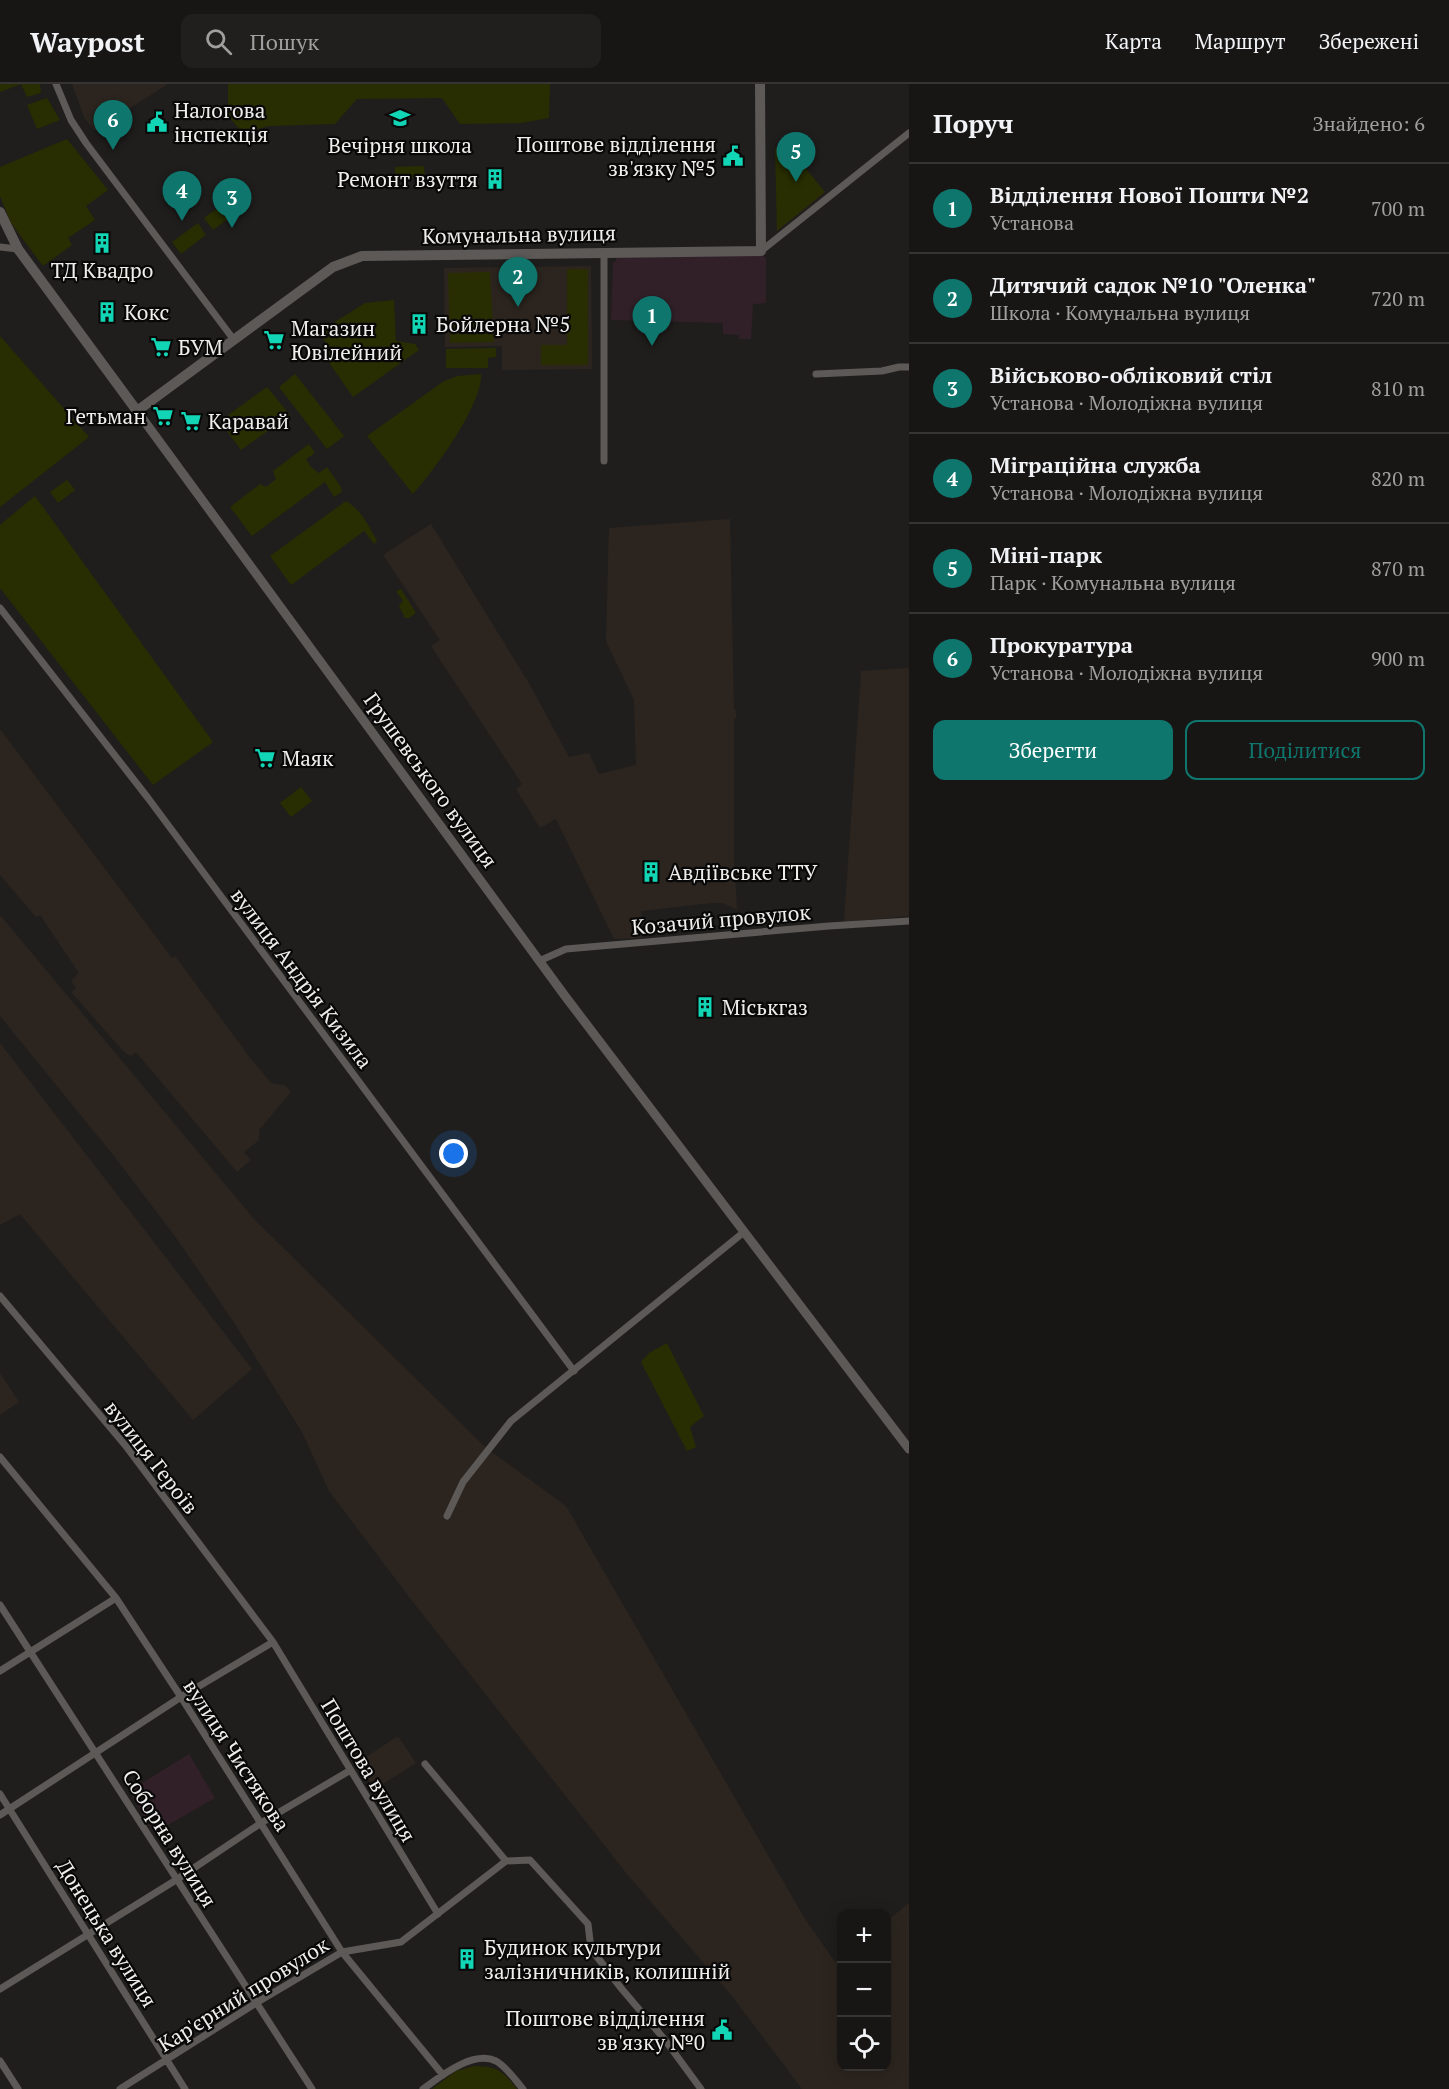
<!DOCTYPE html>
<html lang="uk">
<meta charset="utf-8">
<style>
:root{--surface:#181615;--page:#211f1e;--text:#f1f3f6;--muted:#9f9fa0;--line:#363534;--accent:#0f766e}
body{margin:0;font-family:"PT Serif",serif;background:var(--page);color:var(--text)}
.controls{position:absolute;right:18px;bottom:18px;display:grid;overflow:hidden;border-radius:12px;box-shadow:0 3px 15px #0003}
.controls button{width:54px;height:54px;display:grid;place-items:center;padding:0;border:0;border-bottom:2px solid var(--line);background:var(--surface);color:var(--text);font:30px sans-serif}
.you{position:absolute;left:454px;top:1070px;width:21px;height:21px;margin:-15px;border:4px solid #fff;border-radius:50%;background:#1a73e8;box-shadow:0 0 0 9px #1a73e833}
.badge{display:grid;place-items:center;width:39px;height:39px;border-radius:50%;background:var(--accent);color:#fff;font-size:20px;font-weight:700}
.pin{position:absolute;translate:-50% -50px;filter:drop-shadow(0 2px 3px #0008)}
.pin::after{content:'';position:absolute;top:32px;width:21px;height:18px;background:inherit;clip-path:polygon(0 0,100% 0,50% 100%)}
.list{margin:0;padding:0;list-style:none}
h2{display:flex;justify-content:space-between;align-items:center;height:78px;margin:0;padding:0 24px;font-size:26px}
h2 small{font-size:20px;font-weight:400;color:var(--muted)}
.list li{display:grid;grid-template-columns:39px 1fr auto;gap:18px;align-items:center;box-sizing:border-box;height:90px;padding:0 24px;border-top:2px solid var(--line)}
.list b{display:block;font-size:22px;white-space:nowrap}
.list p{margin:0;font-size:20px;white-space:nowrap;color:var(--muted)}
.list em{font-size:20px;font-style:normal;color:var(--muted)}
.actions{display:flex;gap:12px;padding:18px 24px}
.actions a{flex:1;padding:14px 0;border:2px solid var(--accent);border-radius:12px;text-align:center;font-size:21px;color:var(--accent)}
.actions .main{background:var(--accent);color:#fff}
.icon{flex:none;width:33px;height:33px;fill:none;stroke:currentColor;stroke-width:2;stroke-linecap:round;stroke-linejoin:round}
.map{position:relative;flex:none;width:909px;height:2005px;overflow:hidden}
header{display:flex;align-items:center;gap:36px;box-sizing:border-box;height:84px;padding:0 30px;background:var(--surface);border-bottom:2px solid var(--line)}
header strong{font-size:28px}
nav{display:flex;gap:33px;margin-inline-start:auto;font-size:21px}
.search{width:420px;height:54px;background:var(--page);display:flex;align-items:center;gap:15px;box-sizing:border-box;padding:0 21px;border-radius:12px;color:var(--muted);font-size:22px}
main{display:flex}
aside{flex:1;background:var(--surface)}
.map>svg:first-child{display:block}
</style>
<header>
<strong>Waypost</strong>
<div class="search"><svg class="icon" aria-label="search" viewBox="0 0 24 24"><circle cx="10" cy="10" r="6"/><path d="M15 15l6 6"/></svg>Пошук</div>
<nav><a>Карта</a><a>Маршрут</a><a>Збережені</a></nav>
</header>
<main>
<div class="map">
<svg width="909" height="2005" viewBox="0 0 909 2005">
<rect width="100%" height="100%" fill="#201e1c"/>
<path fill="#312028" d="M759 170 766 174V219L753 220 751 255H739V251L723 250V239L611 236 613 178H616V171Z
M189 1670 215 1714 154 1749 129 1707Z"/>
<path fill="#2c251f" d="M72 0H168L94 47 84 33Z
M591 182 592 285 502 286V262L445 263 444 184Z
M730 435 734 625 736 626V634L734 635V773L737 826 723 819H711L641 827 642 854 614 855 556 735 540 744 516 705 522 700 431 562 440 556 383 471 431 440 530 601 569 673 589 669 599 690 636 681 634 616 606 557 609 444Z
M909 584V832L844 838 861 587Z
M0 645 172 874 175 872 251 975 271 999 286 1002 291 1008 259 1046V1056L244 1068 251 1076 237 1088 136 968 131 972 125 969 71 908 76 904 71 897 79 889 40 831 36 833 0 791Z
M0 831 254 1135 485 1363 566 1422 805 1835 835 1878 841 1873 842 1982H886L887 1837 909 1819V2005H802L732 1912 627 1790 413 1518 329 1407 303 1350 235 1240 177 1155 118 1077 0 932Z
M0 959 252 1285 193 1336 20 1130 0 1141Z
M0 1289 19 1318 0 1331Z
M398 1652 416 1679 375 1705 357 1679Z"/>
<path fill="#282e01" d="M0 0H40L41 9 27 13 21 0 0 8Z
M228 0H550L549 34 521 39 460 40 442 14 357 15 335 40 269 42 242 49 228 31Z
M47 14 60 36 37 45 27 21Z
M67 55 108 106 86 122 95 136 68 154 72 161 43 182 11 139 0 112V83Z
M775 64H789L825 108 777 147Z
M424 82 425 94H395V83Z
M234 112 243 124 213 146 204 134Z
M198 139 206 151 181 170 172 158Z
M567 185H588V281H541V261H567Z
M490 188 494 258 450 259 448 189Z
M394 216 396 257 415 260 419 266 353 313 323 270 330 265 319 248 365 219Z
M0 252 89 353 0 423Z
M496 264V273L488 274V284H446V265Z
M295 290 344 352 327 365 279 303Z
M481 290C483 320 434 387 413 410L367 352 444 297 458 292Z
M267 303 290 331 241 366 224 343 230 339 231 335 228 331Z
M309 360 315 369 306 375 311 383 319 389 327 383 341 403 342 408 334 413 325 398 252 452 230 423 260 400 266 403 276 395 273 387Z
M67 396 75 406 58 419 50 408Z
M35 412 213 658 153 701 0 504V441Z
M346 417C361 426 369 442 377 457L374 460 364 447 291 501 270 472Z
M401 505 416 529 409 534H405L399 522 403 517 396 507Z
M301 703 312 717 291 733 280 719Z
M667 1259 704 1332 690 1343 696 1363 687 1367 641 1278 649 1269Z
M474 1982C497 1982 503 1987 517 2005H432L456 1987Z"/>
<g fill="none" stroke-linecap="round" stroke-linejoin="round">
<path stroke="#5c5957" stroke-width="7" d="M56 0 71 36 86 59 234 256
M0 163 18 165
M761 167 909 49
M816 290 882 287 899 283H909
M604 377V169
M0 524 148 714 574 1287
M539 877 566 865 829 842 909 837
M0 1212 125 1361 273 1558 438 1830
M0 1373 116 1514 181 1613 342 1868 443 1991
M447 1432 463 1398 511 1337 744 1148
M0 1521 312 2005
M0 1587 116 1514
M425 1680 506 1777 530 1776 588 1840 591 1865 621 1904 665 1956 701 2005
M0 1710 185 2005
M0 1731 181 1613 273 1558
M0 1905 176 1796 261 1739 349 1687
M0 1977 18 2005
M120 2005 256 1919 342 1868 401 1858 506 1777
M423 2005C441 1992 473 1966 496 1977 507 1983 515 1996 523 2005"/>
<path stroke="#5c5957" stroke-width="9" d="M137 327 565 912 909 1365"/>
<path stroke="#5c5957" stroke-width="10" d="M0 128 18 165 137 327 333 183 362 172 761 167 760 0"/>
</g>
<defs>
<g id="school-bare" transform="scale(1.62)"><path d="M0-5L7-2L0 1L-7-2ZM-4 1L0 2.5L4 1V4Q0 6-4 4Z" fill="#11d5b4" stroke="#090808" stroke-width="2.5" paint-order="stroke"/></g>
<g id="civic-bare" transform="scale(1.62)"><path d="M-.6-6.5H3V-4.5H.6V-3L4-1V1h2V6H-6V1h2V-1L-.6-3ZM-1.2 2.5V6h2.4V2.5Z" fill="#11d5b4" stroke="#090808" stroke-width="2.5" paint-order="stroke"/></g>
<g id="building-bare" transform="scale(1.62)"><path d="M-4-6H4V6H1V3H-1V6H-4ZM-2.5-4.3h1.7v1.8h-1.7ZM.8-4.3h1.7v1.8H.8ZM-2.5-1h1.7V.8h-1.7ZM.8-1h1.7V.8H.8Z" fill="#11d5b4" stroke="#090808" stroke-width="2.5" paint-order="stroke"/></g>
<g id="supermarket-bare" transform="scale(1.62)"><path d="M-6-5.5h2.5l.6 2H6L4.5 2H-2.5L-4.4-4H-6ZM-1.5 3.2a1.3 1.3 0 1 0 .1 0ZM3 3.2a1.3 1.3 0 1 0 .1 0Z" fill="#11d5b4" stroke="#090808" stroke-width="2.5" paint-order="stroke"/></g>
</defs>
<g fill-rule="evenodd">
<use href="#school-bare" x="400" y="34"/>
<use href="#civic-bare" x="157" y="38"/>
<use href="#civic-bare" x="733" y="72"/>
<use href="#building-bare" x="495" y="95"/>
<use href="#building-bare" x="102" y="159"/>
<use href="#building-bare" x="107" y="228"/>
<use href="#building-bare" x="419" y="240"/>
<use href="#supermarket-bare" x="274" y="256"/>
<use href="#supermarket-bare" x="161" y="263"/>
<use href="#supermarket-bare" x="163" y="332"/>
<use href="#supermarket-bare" x="191" y="337"/>
<use href="#supermarket-bare" x="265" y="674"/>
<use href="#building-bare" x="651" y="788"/>
<use href="#building-bare" x="705" y="923"/>
<use href="#building-bare" x="467" y="1875"/>
<use href="#civic-bare" x="722" y="1946"/>
</g>
<g text-anchor="middle" dominant-baseline="central" stroke-width="4.5" stroke-linejoin="round" paint-order="stroke">
<g font-size="21" fill="#efeeec" stroke="#090808" text-anchor="start">
<text x="174" y="26">Налогова<tspan x="174" dy="24">інспекція</tspan></text>
<text x="716" y="60" text-anchor="end">Поштове відділення<tspan x="716" dy="24">зв'язку №5</tspan></text>
<text x="400" y="61" text-anchor="middle">Вечірня школа</text>
<text x="478" y="95" text-anchor="end">Ремонт взуття</text>
<text x="102" y="186" text-anchor="middle">ТД Квадро</text>
<text x="124" y="228">Кокс</text>
<text x="436" y="240">Бойлерна №5</text>
<text x="291" y="244">Магазин<tspan x="291" dy="24">Ювілейний</tspan></text>
<text x="178" y="263">БУМ</text>
<text x="146" y="332" text-anchor="end">Гетьман</text>
<text x="208" y="337">Каравай</text>
<text x="282" y="674">Маяк</text>
<text x="668" y="788">Авдіївське ТТУ</text>
<text x="722" y="923">Міськгаз</text>
<text x="484" y="1863">Будинок культури<tspan x="484" dy="24">залізничників, колишній</tspan></text>
<text x="705" y="1934" text-anchor="end">Поштове відділення<tspan x="705" dy="24">зв'язку №0</tspan></text>
</g>
<g font-size="21" fill="#efeeec" stroke="#090808">
<text transform="translate(519 150) rotate(-1)">Комунальна вулиця</text>
<text transform="translate(431 696) rotate(54)">Грушевського вулиця</text>
<text transform="translate(721 835) rotate(-5)">Козачий провулок</text>
<text transform="translate(302 894) rotate(53)">вулиця Андрія Кизила</text>
<text transform="translate(152 1373) rotate(52)">вулиця Героїв</text>
<text transform="translate(237 1671) rotate(57)">вулиця Чистякова</text>
<text transform="translate(369 1686) rotate(59)">Поштова вулиця</text>
<text transform="translate(170 1754) rotate(58)">Соборна вулиця</text>
<text transform="translate(107 1849) rotate(58)">Донецька вулиця</text>
<text transform="translate(243 1910) rotate(-32)">Кар'єрний провулок</text>
</g>
</g>
</svg>
<div class="controls">
<button>+</button>
<button>−</button>
<button><svg class="icon" aria-label="locate" viewBox="0 0 24 24"><circle cx="12" cy="12" r="6"/><path d="M12 2v4M12 18v4M2 12h4M18 12h4"/></svg></button>
</div>
<div class="you"></div>
<div class="pin badge" style="left:652px;top:262px">1</div>
<div class="pin badge" style="left:518px;top:223px">2</div>
<div class="pin badge" style="left:232px;top:144px">3</div>
<div class="pin badge" style="left:182px;top:137px">4</div>
<div class="pin badge" style="left:796px;top:98px">5</div>
<div class="pin badge" style="left:113px;top:66px">6</div>
</div>
<aside>
<h2>Поруч<small>Знайдено: 6</small></h2>
<ul class="list">
<li><span class="badge">1</span><div><b>Відділення Нової Пошти №2</b><p>Установа</p></div><em>700 m</em></li>
<li><span class="badge">2</span><div><b>Дитячий садок №10 &quot;Оленка&quot;</b><p>Школа · Комунальна вулиця</p></div><em>720 m</em></li>
<li><span class="badge">3</span><div><b>Військово-обліковий стіл</b><p>Установа · Молодіжна вулиця</p></div><em>810 m</em></li>
<li><span class="badge">4</span><div><b>Міграційна служба</b><p>Установа · Молодіжна вулиця</p></div><em>820 m</em></li>
<li><span class="badge">5</span><div><b>Міні-парк</b><p>Парк · Комунальна вулиця</p></div><em>870 m</em></li>
<li><span class="badge">6</span><div><b>Прокуратура</b><p>Установа · Молодіжна вулиця</p></div><em>900 m</em></li>
</ul>
<div class="actions"><a class="main">Зберегти</a><a>Поділитися</a></div>
</aside>
</main>
